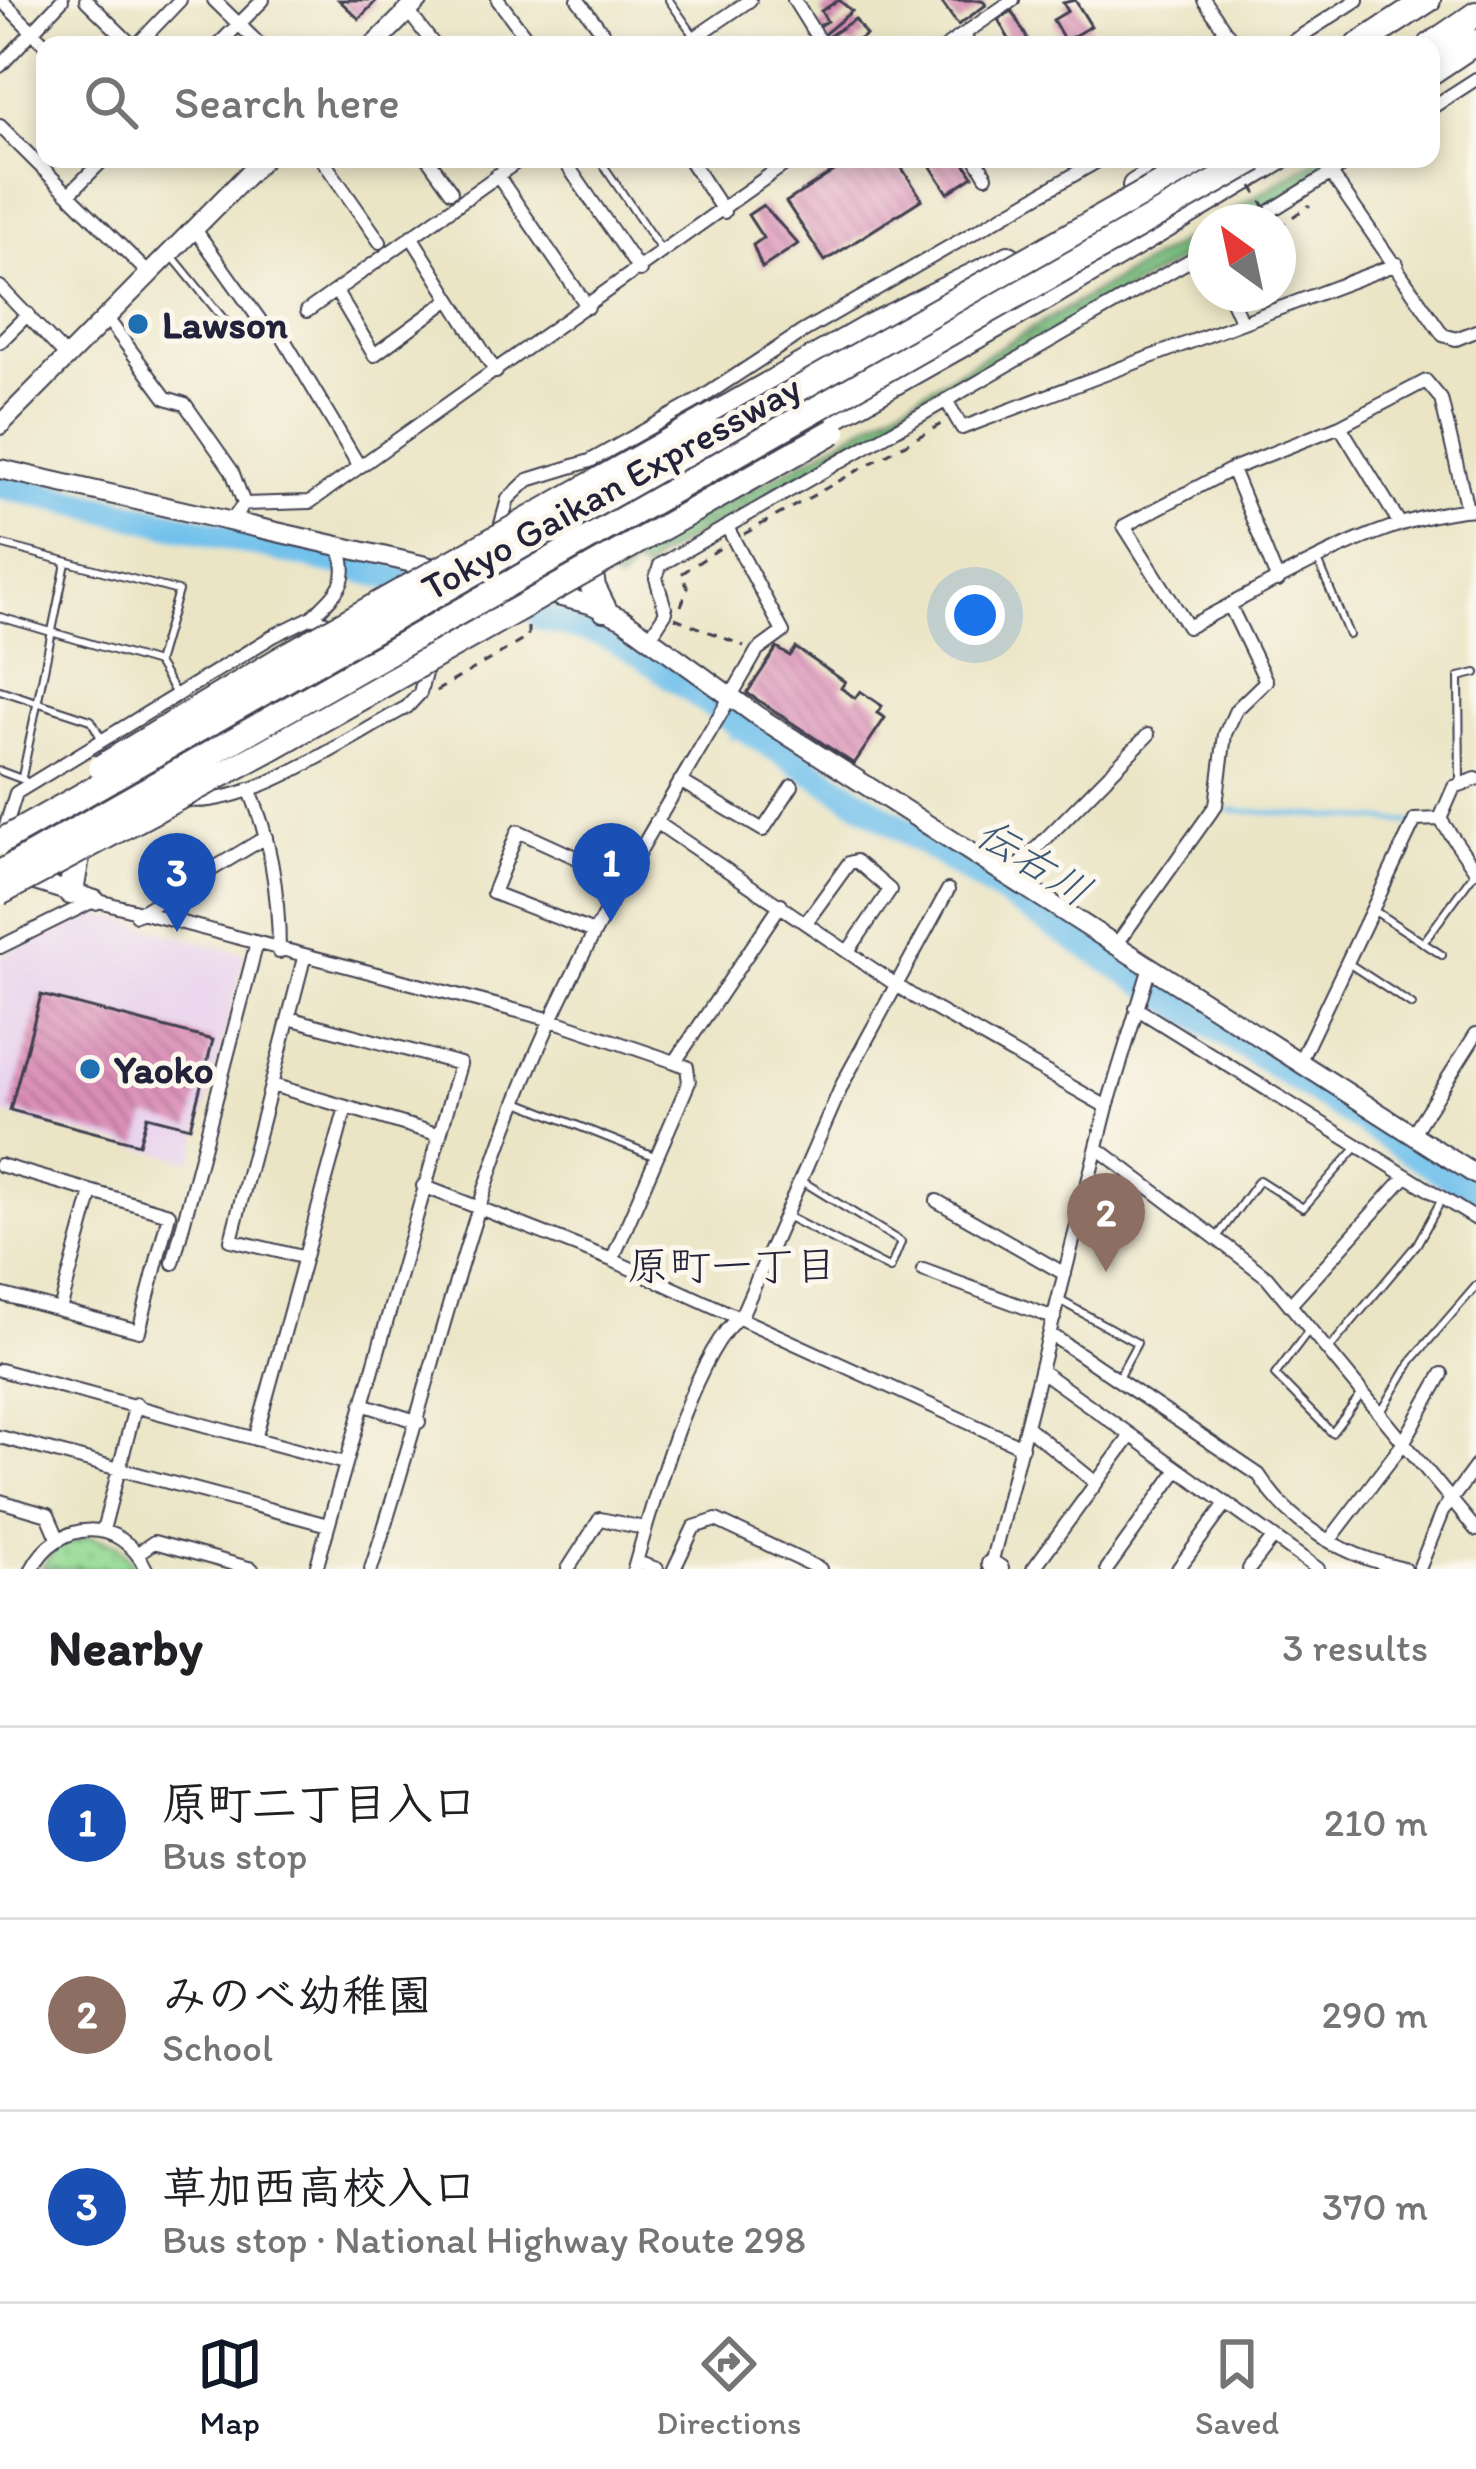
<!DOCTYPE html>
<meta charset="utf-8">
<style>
:root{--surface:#fff;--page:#f2f2f2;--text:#202124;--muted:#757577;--line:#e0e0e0;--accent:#111827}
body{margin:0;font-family:Itim,"Klee One",sans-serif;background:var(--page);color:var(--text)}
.compass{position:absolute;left:1188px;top:204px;width:108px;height:108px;border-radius:50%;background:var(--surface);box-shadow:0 6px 18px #0003;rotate:327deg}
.you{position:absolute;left:975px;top:615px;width:42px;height:42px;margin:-30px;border:9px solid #fff;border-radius:50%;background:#1a73e8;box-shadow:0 0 0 18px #1a73e833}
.badge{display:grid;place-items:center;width:78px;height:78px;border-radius:50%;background:var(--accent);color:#fff;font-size:39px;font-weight:700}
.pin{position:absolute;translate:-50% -99px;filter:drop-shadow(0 3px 6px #0008)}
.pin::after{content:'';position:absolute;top:63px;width:42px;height:36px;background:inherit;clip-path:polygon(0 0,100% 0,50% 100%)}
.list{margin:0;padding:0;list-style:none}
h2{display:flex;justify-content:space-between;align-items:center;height:156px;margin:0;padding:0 48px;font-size:51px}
h2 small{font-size:39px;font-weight:400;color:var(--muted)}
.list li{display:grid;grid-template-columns:78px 1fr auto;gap:36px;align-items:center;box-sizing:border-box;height:192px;padding:0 48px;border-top:3px solid var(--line)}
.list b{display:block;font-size:45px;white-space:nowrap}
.list p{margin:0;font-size:39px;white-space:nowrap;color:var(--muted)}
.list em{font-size:39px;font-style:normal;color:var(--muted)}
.icon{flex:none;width:66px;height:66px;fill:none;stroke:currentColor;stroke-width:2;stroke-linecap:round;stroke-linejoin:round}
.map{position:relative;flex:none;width:1476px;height:1569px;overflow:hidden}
.search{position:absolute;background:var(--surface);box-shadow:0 6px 18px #0003;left:36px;right:36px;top:36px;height:132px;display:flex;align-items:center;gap:30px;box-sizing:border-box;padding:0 42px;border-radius:24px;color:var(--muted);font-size:45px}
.sheet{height:732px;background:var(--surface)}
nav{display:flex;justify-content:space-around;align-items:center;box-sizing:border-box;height:168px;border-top:3px solid var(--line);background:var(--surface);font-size:33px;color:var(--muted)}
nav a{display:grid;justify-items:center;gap:6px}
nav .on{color:var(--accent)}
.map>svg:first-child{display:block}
</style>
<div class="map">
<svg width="1476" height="1569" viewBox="0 0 1476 1569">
<defs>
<pattern id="grass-dots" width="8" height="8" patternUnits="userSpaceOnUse" patternTransform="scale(3)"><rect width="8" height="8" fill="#96db95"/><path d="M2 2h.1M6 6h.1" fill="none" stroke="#81bc81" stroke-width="1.8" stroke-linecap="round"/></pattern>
<pattern id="forest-crowns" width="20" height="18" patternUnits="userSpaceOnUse" patternTransform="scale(3)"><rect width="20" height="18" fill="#78bb7e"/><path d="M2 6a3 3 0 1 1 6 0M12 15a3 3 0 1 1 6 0" fill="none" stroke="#629868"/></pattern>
<pattern id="building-back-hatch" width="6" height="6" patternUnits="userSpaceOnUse" patternTransform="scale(3)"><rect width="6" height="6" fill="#db8fb7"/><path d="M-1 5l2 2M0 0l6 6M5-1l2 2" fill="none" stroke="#b17496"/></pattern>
</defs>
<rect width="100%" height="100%" fill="#fbf7ec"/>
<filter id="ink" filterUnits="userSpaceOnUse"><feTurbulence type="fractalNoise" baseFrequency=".00833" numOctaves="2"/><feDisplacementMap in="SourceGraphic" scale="24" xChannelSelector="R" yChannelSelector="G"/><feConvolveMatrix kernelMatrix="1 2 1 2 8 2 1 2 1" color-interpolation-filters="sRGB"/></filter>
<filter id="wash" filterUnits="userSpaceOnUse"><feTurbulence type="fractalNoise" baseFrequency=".004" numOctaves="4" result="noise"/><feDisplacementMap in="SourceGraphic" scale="48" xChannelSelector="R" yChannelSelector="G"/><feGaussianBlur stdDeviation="2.7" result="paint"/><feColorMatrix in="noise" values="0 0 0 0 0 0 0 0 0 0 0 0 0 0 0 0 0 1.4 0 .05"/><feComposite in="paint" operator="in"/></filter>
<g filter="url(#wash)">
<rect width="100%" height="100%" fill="#ebe5c6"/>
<path fill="#e8d2ee" d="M91 911 245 954 192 1161 0 1113V956Z"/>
<path fill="url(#grass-dots)" stroke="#5c7e68" stroke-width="3" d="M87 1536 118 1545 138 1569H41L56 1548Z"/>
<path fill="url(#forest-crowns)" stroke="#4d6e5c" stroke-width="3" d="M1317 159H1343L1244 222H1214Z
M1206 227V245L657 558 646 572 633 565 620 582 603 577V570L815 455Z"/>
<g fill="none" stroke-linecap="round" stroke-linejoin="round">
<path stroke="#71c1ec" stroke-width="4.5" d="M731 738 741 726
M1229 810 1411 822"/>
<path stroke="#71c1ec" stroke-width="27" d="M0 485 337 562
M356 568 418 584
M541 617 604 634 641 654 741 726 1476 1193"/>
</g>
<g id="blocks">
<path fill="url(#building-back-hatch)" d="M339 0H377L359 19Z
M839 0 852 11 822 36 817 27 827 21 821 11Z
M940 0H982L986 5 958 25Z
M1075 0 1091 26 1065 41 1053 20 1068 11 1063 3Z
M1012 11 1031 45H1012L998 19Z
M855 19 866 35 856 41 859 45H830L826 38Z
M853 159H896L922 199 825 261 786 202Z
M926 159H962L973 176 948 193Z
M763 205 798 244 762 268 753 245 763 238 748 215Z
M777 648 790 656 796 648 845 682 841 688 855 698 860 691 882 706 877 713 885 718 854 764 747 693Z
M41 995 213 1040 190 1127 147 1116 139 1144 10 1110Z"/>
</g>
</g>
<g filter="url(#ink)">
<use href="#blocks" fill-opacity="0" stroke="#403f50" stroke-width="3"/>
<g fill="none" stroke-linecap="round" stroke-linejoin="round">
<g stroke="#403f50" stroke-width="10">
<path id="lane" d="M669 0 695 37
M966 33 973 45
M599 159 661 250
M173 257 239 338
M0 544 178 591 157 663
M1319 563 1349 635
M0 617 157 663 176 694
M0 690 91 720 101 738
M0 771 24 780
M22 777 66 563
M1460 782 1459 677 1476 673
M1373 910 1442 955
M1423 943 1474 873
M1348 963 1412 1005
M518 1102 654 1156
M788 1217 890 1269 901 1242 802 1181
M1218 1236 1259 1180 1303 1208 1358 1146
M1059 1300 1137 1343 1118 1378
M1309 1330 1275 1375 1332 1433 1361 1395
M1329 1349 1417 1244 1442 1199
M1380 1414 1412 1360 1476 1286"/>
</g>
<g stroke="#403f50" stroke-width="16">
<path id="street" d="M1 0 46 45
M86 0 132 45
M214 0 260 45
M498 0 532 45
M578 0 612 45
M794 0 822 45
M1204 0 1235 45
M408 11 434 45
M137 45 180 0
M218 45 263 0
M684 45 750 0
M948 45 1013 0
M1287 45 1357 0
M0 66 62 0
M1431 108 1476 79
M0 126 149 274
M322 159 380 242
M428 159 451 191
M563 159 640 271
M689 159 724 212
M976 159 986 176
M1331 174 1443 335 1456 339 1476 331
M497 175 588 307
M69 194 104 159
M1253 222 1354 159
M194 228 264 326 282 336 359 466
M411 236 496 372
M0 287 67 357
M336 291 374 355 450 299
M1229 294 1241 321
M307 311 521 159
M106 317 166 398 185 404 232 471 244 504
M0 342 28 314
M946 400 962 428 1397 264
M1340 426 1232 469 1124 526 1188 627C1272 584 1381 514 1476 509
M1232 469 1278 581
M229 524 244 504 310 502 792 159
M1400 524 1340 426 1426 381 1441 399 1467 509
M503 537 501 524 508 499 528 480 590 461 697 401 802 332 1101 159
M312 617C338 591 353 581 338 544
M650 637 666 612 656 578 660 565 1206 251
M680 781 763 830 792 786
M249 789C271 839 279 898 279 952
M179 799C241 814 350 737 407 707L420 693 428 661
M1440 819 1476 871
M656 822 914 997 1107 1107
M6 825 16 793 275 635 312 617 333 625
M1009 876 1148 735
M136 915 266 837
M807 921 849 863 856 861 890 890 849 950
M594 932 493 893 518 831 623 879
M1116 945 1216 805 1225 734 1236 710 1266 681 1230 606
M0 947 95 900 552 1020 675 1062 781 904
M1136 1008 1476 1219
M289 1018 460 1064 316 1569
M1299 1063 1415 820 1440 819 1454 787 1476 779
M272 1085 437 1134
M1412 1135 1476 1034
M1097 1148 1267 1277 1476 1530
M0 1165 169 1214 139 1331 0 1294
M423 1186 612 1260 1022 1447
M937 1201 1065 1274
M302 1257 231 1240 304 958
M612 1260 689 1082 687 1067 675 1062
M173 1263 256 946
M923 1270 1054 1318
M1290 1305 1406 1176
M60 1310 92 1192
M1050 1334 1259 1475C1292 1527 1345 1556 1404 1569
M0 1370 345 1463
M1041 1371 1318 1569
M362 1404 419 1422
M1027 1427 1096 1483
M0 1437 328 1525
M255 1439 346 1107
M0 1501 48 1515 58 1538
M103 1530 136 1404
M1329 1541 1402 1445 1442 1374
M138 1553 154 1542 252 1569
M636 1562 657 1569
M990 1568 1107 1107 1150 967
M32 1569C57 1519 122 1516 146 1569
M371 1569C428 1396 465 1217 538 1049 598 910 682 783 757 651L783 632 727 527
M568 1569 600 1519 644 1528
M634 1569C652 1507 693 1352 742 1314L843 1083 948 890
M674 1569 694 1527 716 1520 820 1569
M1033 1569 1130 1437
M1107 1569 1177 1471
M1178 1569 1225 1505
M1249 1569 1273 1538
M1419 1569 1442 1512 1476 1466"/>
</g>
<g stroke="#403f50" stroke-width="22">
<path id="secondary" d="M374 45 419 0
M0 425 263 159
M0 469 514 586
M541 592 590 604 623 619 756 715 1476 1175
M22 877 95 900
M991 1564 999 1569"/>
</g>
<g stroke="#403f50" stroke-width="28">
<path id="highway" d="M1359 45 1428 0
M1431 45 1476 14
M1431 72 1476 42
M1135 186 1178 159
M704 421 871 326 1009 258
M588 555 593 587 604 609
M216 764 1048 296 1278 159
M71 892 80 840"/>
</g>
<path stroke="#403f50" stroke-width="3" stroke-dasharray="9 9" stroke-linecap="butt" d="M1278 227 1310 205
M744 534 945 422
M681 606 688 588 681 574 720 548
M675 618 744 646
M436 691 528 637V627"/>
<use href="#lane" stroke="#fff" stroke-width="6"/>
<use href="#street" stroke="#fff" stroke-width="12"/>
<use href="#secondary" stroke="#fff" stroke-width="18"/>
<use href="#highway" stroke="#fff" stroke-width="24"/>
<g stroke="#403f50" stroke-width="28" stroke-linecap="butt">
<path id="highway-bridge" d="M101 767 284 657 704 421
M0 842 1204 159
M0 873 1256 159
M0 893 264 752 834 431"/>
</g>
<path stroke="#403f50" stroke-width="3" stroke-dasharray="9 9" stroke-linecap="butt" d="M1252 186 1274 222"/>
<use href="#highway-bridge" stroke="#fff" stroke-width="24"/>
</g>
</g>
<g fill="#1f6fb2" stroke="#fbf7ec" stroke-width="4.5">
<circle cx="138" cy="324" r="12"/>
<circle cx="90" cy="1069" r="12"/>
</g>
<g text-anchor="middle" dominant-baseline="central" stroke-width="10" stroke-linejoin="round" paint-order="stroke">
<g font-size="39" font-weight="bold" fill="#22223b" stroke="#fbf7ec" text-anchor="start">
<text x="162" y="324">Lawson</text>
<text x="114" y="1069">Yaoko</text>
</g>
<g font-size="39" fill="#22223b" stroke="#fbf7ec">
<text transform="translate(611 487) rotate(-29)">Tokyo Gaikan Expressway</text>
</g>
<g font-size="42" font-style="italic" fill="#3e5a79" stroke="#fbf7ec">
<text transform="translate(1034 862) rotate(32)">伝右川</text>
</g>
<g font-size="42" fill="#22223b" stroke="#fbf7ec">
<text x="732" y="1265">原町一丁目</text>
</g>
</g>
</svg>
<svg class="compass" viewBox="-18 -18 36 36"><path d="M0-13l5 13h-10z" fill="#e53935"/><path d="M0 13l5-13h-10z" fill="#757577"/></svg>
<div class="you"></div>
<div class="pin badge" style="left:611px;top:922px;background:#1a4fb4">1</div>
<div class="pin badge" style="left:1106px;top:1272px;background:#8d6e63">2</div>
<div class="pin badge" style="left:177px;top:932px;background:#1a4fb4">3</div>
<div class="search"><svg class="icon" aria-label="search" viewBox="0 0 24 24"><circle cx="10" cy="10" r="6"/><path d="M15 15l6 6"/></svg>Search here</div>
</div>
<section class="sheet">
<h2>Nearby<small>3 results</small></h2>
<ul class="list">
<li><span class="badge" style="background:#1a4fb4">1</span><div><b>原町二丁目入口</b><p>Bus stop</p></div><em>210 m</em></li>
<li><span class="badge" style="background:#8d6e63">2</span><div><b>みのべ幼稚園</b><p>School</p></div><em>290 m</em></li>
<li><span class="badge" style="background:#1a4fb4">3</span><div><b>草加西高校入口</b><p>Bus stop · National Highway Route 298</p></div><em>370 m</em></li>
</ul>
</section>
<nav>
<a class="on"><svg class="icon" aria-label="map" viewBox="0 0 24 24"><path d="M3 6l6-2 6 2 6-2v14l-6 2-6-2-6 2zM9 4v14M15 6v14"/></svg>Map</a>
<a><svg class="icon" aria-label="directions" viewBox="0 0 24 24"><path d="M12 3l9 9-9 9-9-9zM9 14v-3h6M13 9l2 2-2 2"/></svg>Directions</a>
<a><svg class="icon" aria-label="saved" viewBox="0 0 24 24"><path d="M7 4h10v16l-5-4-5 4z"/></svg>Saved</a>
</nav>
